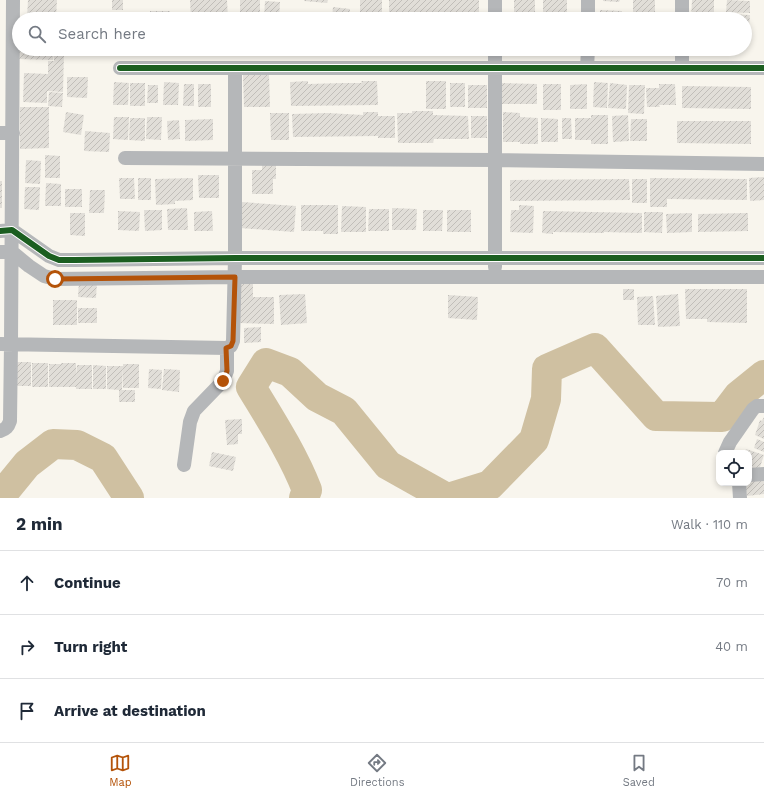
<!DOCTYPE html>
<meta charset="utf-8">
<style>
:root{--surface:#fff;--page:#f2f2f3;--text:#1f2937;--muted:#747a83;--line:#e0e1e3;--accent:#b45309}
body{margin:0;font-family:"Work Sans",sans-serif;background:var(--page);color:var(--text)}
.controls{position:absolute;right:12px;bottom:12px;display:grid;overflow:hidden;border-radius:8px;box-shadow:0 2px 6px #0003}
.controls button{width:36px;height:36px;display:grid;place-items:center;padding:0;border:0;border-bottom:1px solid var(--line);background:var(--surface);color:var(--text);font:20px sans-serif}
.stop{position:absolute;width:12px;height:12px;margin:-9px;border:3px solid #b45309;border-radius:50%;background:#fff}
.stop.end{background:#b45309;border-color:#fff;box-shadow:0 1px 4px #0008}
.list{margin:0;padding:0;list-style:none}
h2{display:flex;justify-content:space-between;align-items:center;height:52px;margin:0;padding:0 16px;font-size:17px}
h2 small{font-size:13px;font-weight:400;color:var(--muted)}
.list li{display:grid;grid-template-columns:26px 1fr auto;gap:12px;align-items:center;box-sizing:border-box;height:64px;padding:0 16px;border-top:1px solid var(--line)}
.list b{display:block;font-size:15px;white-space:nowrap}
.list em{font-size:13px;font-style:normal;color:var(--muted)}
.icon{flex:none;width:22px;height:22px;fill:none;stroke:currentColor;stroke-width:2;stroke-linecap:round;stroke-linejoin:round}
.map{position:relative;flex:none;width:764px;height:498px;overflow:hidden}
.search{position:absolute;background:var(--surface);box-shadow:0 2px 6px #0003;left:12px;right:12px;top:12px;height:44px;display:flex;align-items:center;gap:10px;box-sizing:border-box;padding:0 14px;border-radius:22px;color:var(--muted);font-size:15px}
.sheet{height:244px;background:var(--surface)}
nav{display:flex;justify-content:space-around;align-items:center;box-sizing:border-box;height:56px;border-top:1px solid var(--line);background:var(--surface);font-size:11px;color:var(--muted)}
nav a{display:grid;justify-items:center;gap:2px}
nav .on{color:var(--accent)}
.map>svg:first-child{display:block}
</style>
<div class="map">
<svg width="764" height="498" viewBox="0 0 764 498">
<defs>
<pattern id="building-hatch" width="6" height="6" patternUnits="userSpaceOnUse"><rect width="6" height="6" fill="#e1ded8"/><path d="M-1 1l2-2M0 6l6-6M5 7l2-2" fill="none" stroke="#c1beb9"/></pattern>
</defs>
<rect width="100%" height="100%" fill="#f8f5ed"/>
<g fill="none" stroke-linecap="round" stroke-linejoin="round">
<path stroke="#cfc0a1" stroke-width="30" d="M0 497 27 464 53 444 77 445 103 458 129 498
M304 498 307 490C293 454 271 420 251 387L266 363 290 372 317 397 344 411 388 465 447 498
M448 498 490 485 534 440 546 399 547 369 595 348 656 416 722 417 738 396 764 375"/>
</g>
<path fill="url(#building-hatch)" d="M28 0H57L56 18H27Z
M112 0H123V10H112Z
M190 0H227L228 19H191Z
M240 0H260V19H240Z
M304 0H328L327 3 304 1Z
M360 0H382V15L360 16Z
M389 0H479V16L389 15Z
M514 0H535V19H514Z
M543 0H567V19H543Z
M603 0H620L619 2 603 1Z
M633 0H655V13L633 12Z
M692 0H714V19H691Z
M727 0 750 1V13L726 12Z
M265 1 280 2 279 19H264Z
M333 7 350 9 349 19H332Z
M600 10 622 11V19H600Z
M150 11H170V19H150Z
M633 13 655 14V19H633Z
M726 14 750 15 749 26H745V19H726Z
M745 30H750V42H745Z
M18 49H41L54 51 53 60 18 59Z
M333 49H347V52L333 51Z
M420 49H479V51L420 50Z
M542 49H566V53L542 52Z
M600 49H623V53L600 52Z
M626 49H635V53H625Z
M688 49H717V52L688 51Z
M54 52H64L63 92 47 91V103L23 102 24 73 48 74V61H54Z
M243 75H269L270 107H244Z
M67 77H88L87 98 67 97Z
M308 81V84L344 83H362L361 81H377L378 105 291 106 290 82Z
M426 81H446V109H426Z
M114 82 129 83 128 105H113Z
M164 82 179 83 178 105H163Z
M594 82 608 83 607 108 593 107Z
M130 83H145V106H130Z
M450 83H465V107H450Z
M497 83 537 84V104H497Z
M610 83 627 85 626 109 608 108Z
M184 84H194V106H183Z
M198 84H211V107H198Z
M543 84H561V110H543Z
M587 84V109H570V85Z
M659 84H675L676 105H659L660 107H647L646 88H659Z
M148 85H158V103H147Z
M468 85H487V108H468Z
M629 85H645L644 114 628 113Z
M682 86 751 87V109L682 108Z
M49 92 63 93 62 107 48 106Z
M20 107H49V148L20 149Z
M412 111H433V115L468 116 469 139H434L433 143H398L397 113H412Z
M66 112 84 115 81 135 63 132Z
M363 112H378V116H395V138H378V136L293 137 292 114 328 113 363 115Z
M503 112 520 113V127V117L538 118V144H520V142H503Z
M270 113H289V140H271Z
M591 115H608V144H591V140H575V118H591Z
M628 115 629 141 613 142 612 116Z
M471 116H487V138H471Z
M114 117H129L128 140 113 139Z
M147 117H162L161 140 146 139Z
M130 118H145V141L129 140Z
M541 118 558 119V142H541Z
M562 118H571L572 139H562Z
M213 119V140L185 141V120Z
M631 119H647V141H630Z
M179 120 180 139 168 140 167 121Z
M677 121H751V144L677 143Z
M85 131 110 133 109 152 84 151Z
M45 155 60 156V178H45Z
M26 160 41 161 40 184 25 183Z
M262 162H276V179H273V194H252V170H262Z
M198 175H219V198H199Z
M764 177V200L750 201 749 178Z
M119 178H134L135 199H120Z
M138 178H151V200H138Z
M193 178V200L175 201V204L156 205 155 179Z
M650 178 747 179V200L667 199V207H650Z
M629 179 630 200 510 201V180Z
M632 179H647V203H632Z
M0 181H2V208H0Z
M46 183 61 184V206H45Z
M25 187H40L39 210 24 209Z
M65 189H82V207H65Z
M90 190H105L104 213H89Z
M242 202 296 206 294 232 240 228Z
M301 205H338V234H323V231H301Z
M519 205 534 206 533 233 510 232 511 210H519Z
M342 206 366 207V232H341Z
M187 208 188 230H168L167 209Z
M392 208 417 209 416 230H392Z
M369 209H389V231H368Z
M144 210H162V230L145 231Z
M423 210H443L442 231H423Z
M447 210H471V232H447Z
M118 211 140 212 139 231 118 230Z
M212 211 213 231H194V212Z
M543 211 642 213V233L604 232V233L553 232V234L542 233Z
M644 212H663L662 233 644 232Z
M70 213H85V236L70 235Z
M692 213V232L667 233 666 214Z
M748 213V231L698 232V214Z
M79 281 97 282 96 298 78 297Z
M239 282 253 283V297H274V324L238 323Z
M623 289H634V300H623Z
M685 289H747V323L707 322V319H686Z
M305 294 307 323 281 325 279 295Z
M678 294 680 326 658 327 656 296Z
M448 295 478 297 477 320 448 318Z
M653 296 655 325H638L637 297Z
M53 300H77V325H53Z
M78 308H97V323H78Z
M261 327V342L244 343V328Z
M16 362H31V386H16Z
M32 363H48V387H32Z
M61 363H76V375L77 365H92V389H76V387H49V364H61Z
M123 364H139V388H123Z
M93 365 106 366V389H93Z
M107 366H123L122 390H135V402H119V390L107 389Z
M149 369 162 370 161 389 148 388Z
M164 369 180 370 179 392 162 390Z
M764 417V439L755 435 760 420 762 421Z
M242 419V434H238V444L227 445 225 420Z
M757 439 764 442V452L754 448Z
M746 449 764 455 758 473 749 470V453H744Z
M212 452 236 457 233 471 209 466Z
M764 479V494L747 496 745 483H749V481Z"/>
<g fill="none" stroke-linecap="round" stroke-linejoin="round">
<path stroke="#b5b7b9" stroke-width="14" d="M495 19V0
M588 19V0
M682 19V0
M120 68H764
M587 68 588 49
M682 68V49
M0 133H13
M125 158 495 160 764 164
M0 231 12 230 49 256 59 260H74L235 258H764
M0 252H12L29 266 44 276 55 279 235 277H764
M495 267V49
M0 344 227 348 231 346 233 341 235 258V68
M0 431C6 429 8 427 10 421L11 344 13 0
M725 453 730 442 753 409 757 406H764
M184 465 190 422 194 411 223 381 227 371V348
M749 475 764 474
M739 483 740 498"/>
<g stroke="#fff" stroke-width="8">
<path id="cycleway" d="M120 68H764
M0 231 12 230 49 256 59 260H74L235 258H764"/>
</g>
<use href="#cycleway" stroke="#1b5e20" stroke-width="6"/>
</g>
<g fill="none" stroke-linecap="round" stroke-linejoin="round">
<path stroke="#b45309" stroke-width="5" d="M55 279 235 277 233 341 231 346 226 348 227 371 223 381"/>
</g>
</svg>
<div class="controls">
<button><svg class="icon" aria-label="locate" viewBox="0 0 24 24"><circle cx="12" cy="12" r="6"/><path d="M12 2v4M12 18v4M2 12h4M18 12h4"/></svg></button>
</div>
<div class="stop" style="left:55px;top:279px"></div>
<div class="stop end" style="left:223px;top:381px"></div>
<div class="search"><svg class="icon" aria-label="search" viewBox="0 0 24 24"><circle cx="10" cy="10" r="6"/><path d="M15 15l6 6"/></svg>Search here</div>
</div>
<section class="sheet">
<h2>2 min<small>Walk · 110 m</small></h2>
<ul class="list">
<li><svg class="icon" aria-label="ahead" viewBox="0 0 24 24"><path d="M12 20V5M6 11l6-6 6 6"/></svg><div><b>Continue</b></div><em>70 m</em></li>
<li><svg class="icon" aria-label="right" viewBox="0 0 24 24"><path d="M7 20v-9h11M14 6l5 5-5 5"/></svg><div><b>Turn right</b></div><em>40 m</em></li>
<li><svg class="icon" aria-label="arrive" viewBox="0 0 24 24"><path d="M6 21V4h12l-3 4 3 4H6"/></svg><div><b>Arrive at destination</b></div></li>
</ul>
</section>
<nav>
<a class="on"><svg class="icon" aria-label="map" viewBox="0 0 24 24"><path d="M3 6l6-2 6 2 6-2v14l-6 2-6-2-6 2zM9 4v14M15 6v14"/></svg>Map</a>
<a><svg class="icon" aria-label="directions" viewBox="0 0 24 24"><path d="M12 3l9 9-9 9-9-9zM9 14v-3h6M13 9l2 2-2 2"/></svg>Directions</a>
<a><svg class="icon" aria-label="saved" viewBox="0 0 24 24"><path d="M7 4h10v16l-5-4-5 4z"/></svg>Saved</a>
</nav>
